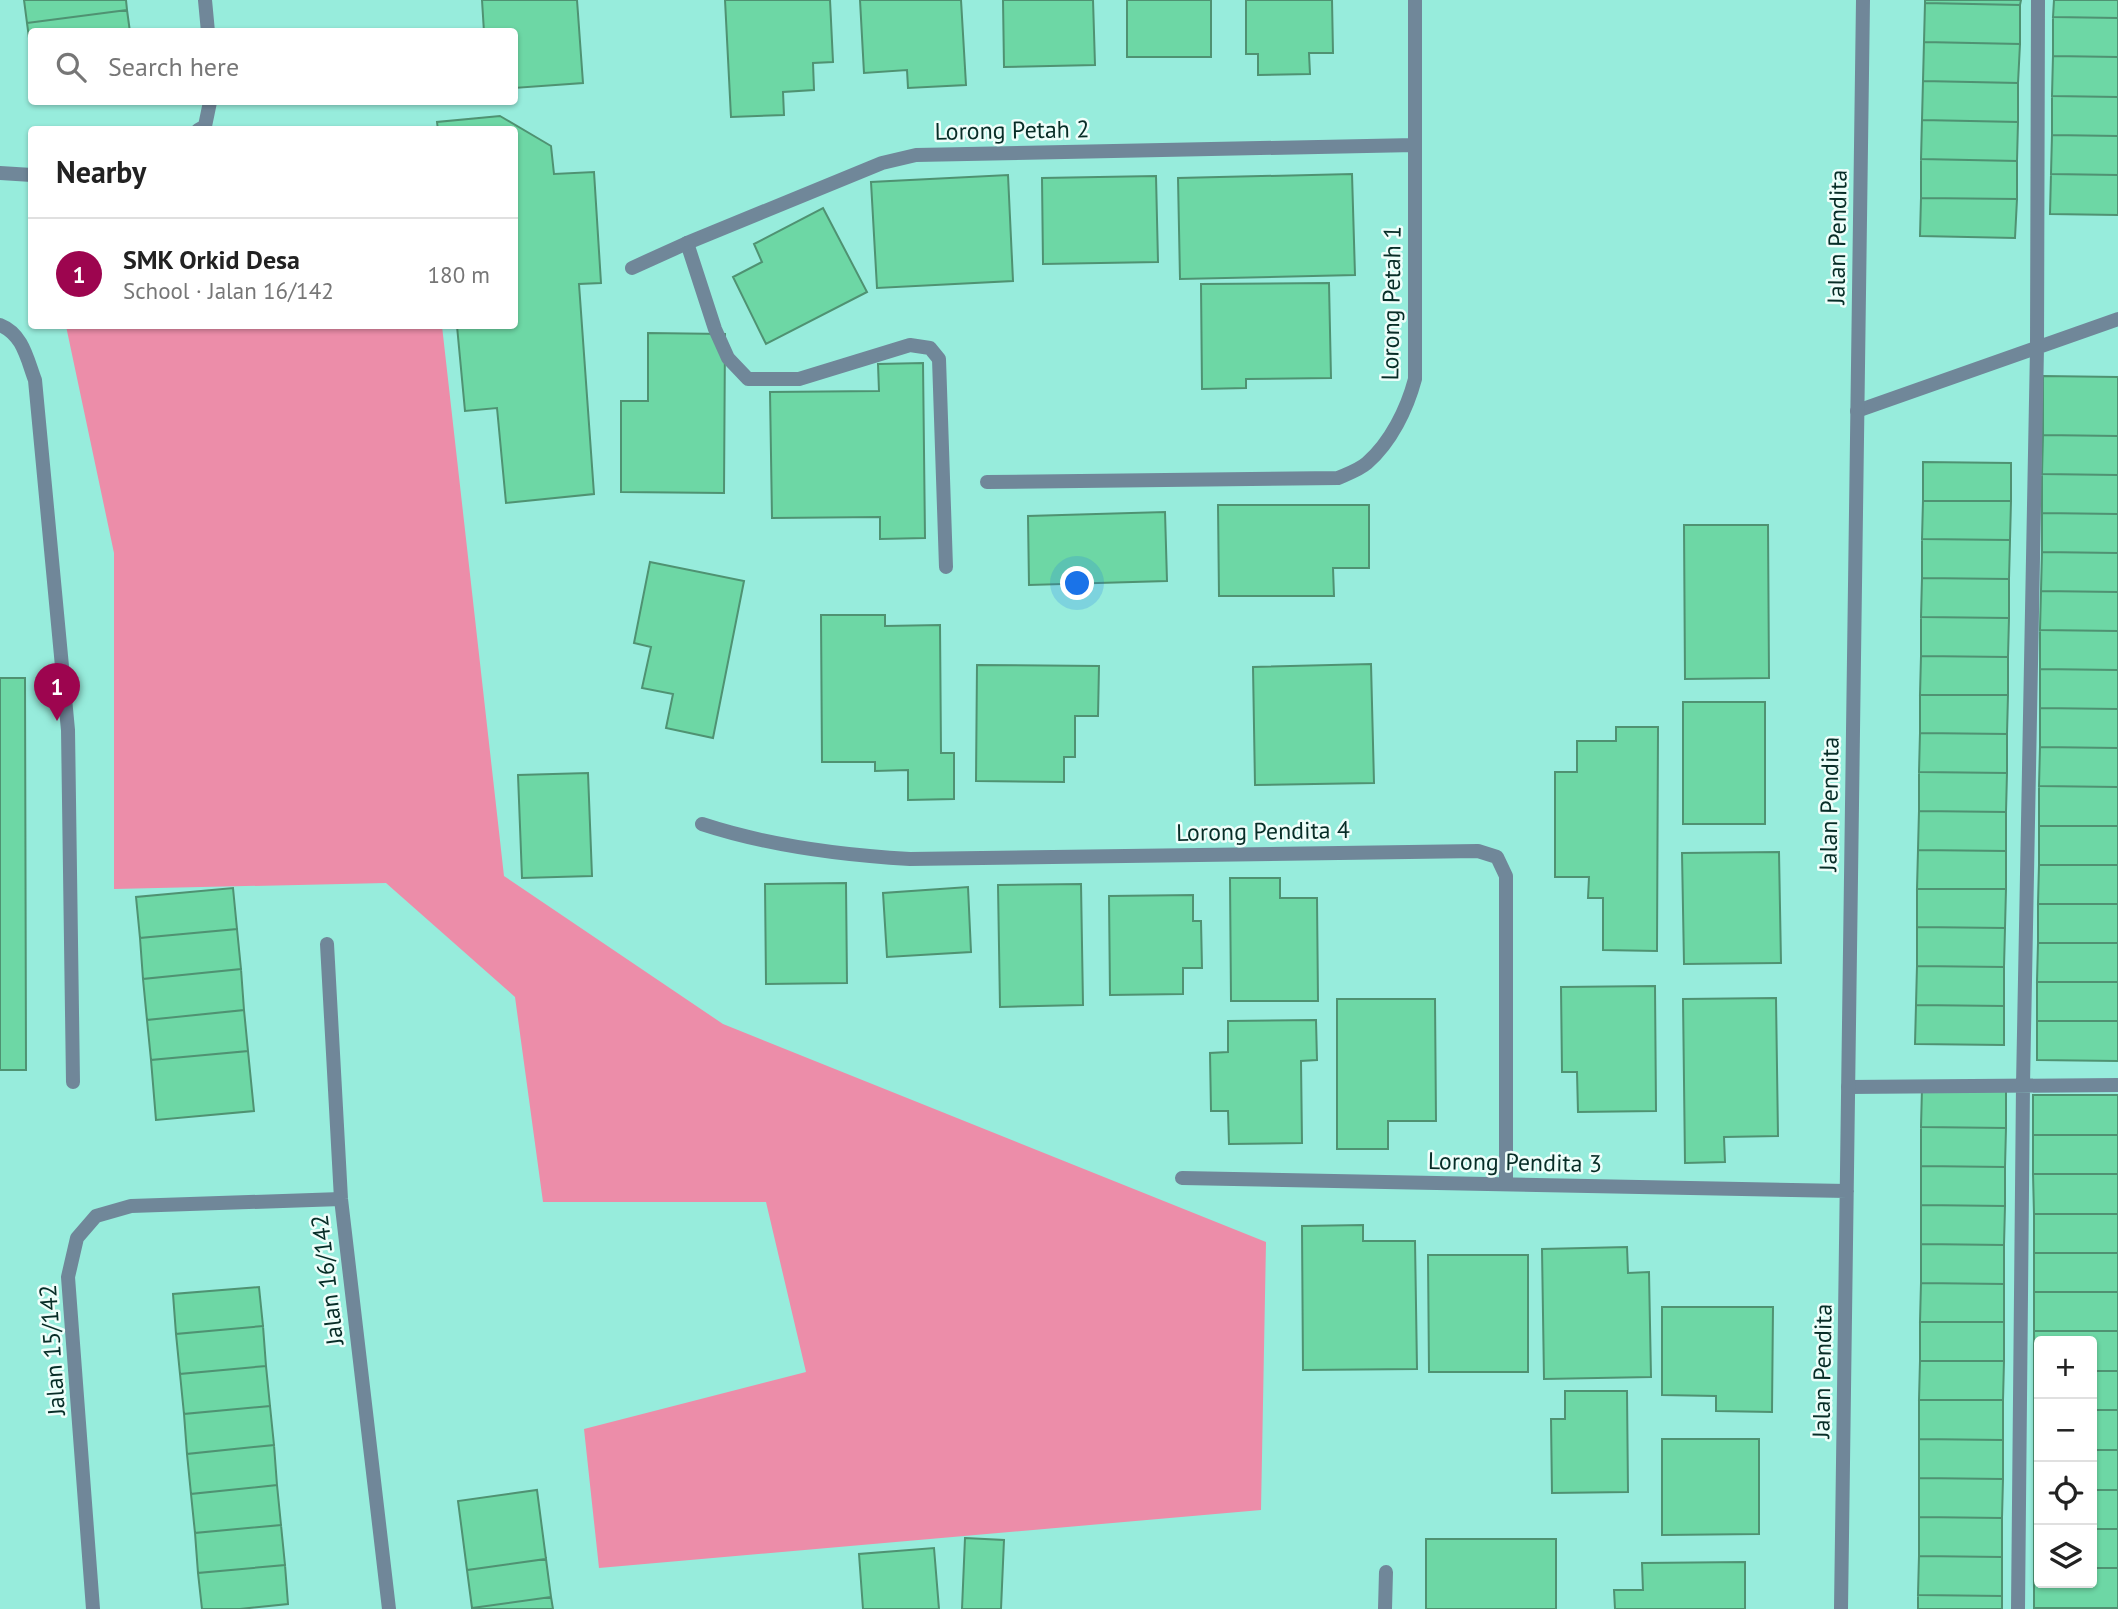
<!DOCTYPE html>
<meta charset="utf-8">
<style>
:root{--surface:#fff;--page:#f2f2f2;--text:#222;--muted:#767676;--line:#e0e0e0;--accent:#9d054f}
body{margin:0;font-family:"PT Sans",sans-serif;background:var(--page);color:var(--text)}
.controls{position:absolute;right:21px;bottom:21px;display:grid;overflow:hidden;border-radius:7px;box-shadow:0 2px 5px #0004}
.controls button{width:63px;height:63px;display:grid;place-items:center;padding:0;border:0;border-bottom:2px solid var(--line);background:var(--surface);color:var(--text);font:35px sans-serif}
.you{position:absolute;left:1078px;top:584px;width:24px;height:24px;margin:-18px;border:5px solid #fff;border-radius:50%;background:#1a73e8;box-shadow:0 0 0 10px #1a73e833}
.badge{display:grid;place-items:center;width:46px;height:46px;border-radius:50%;background:var(--accent);color:#fff;font-size:23px;font-weight:700}
.pin{position:absolute;translate:-50% -58px;filter:drop-shadow(0 2px 4px #0008)}
.pin::after{content:'';position:absolute;top:37px;width:24px;height:21px;background:inherit;clip-path:polygon(0 0,100% 0,50% 100%)}
.list{margin:0;padding:0;list-style:none}
h2{display:flex;justify-content:space-between;align-items:center;height:91px;margin:0;padding:0 28px;font-size:30px}
h2 small{font-size:23px;font-weight:400;color:var(--muted)}
.list li{display:grid;grid-template-columns:46px 1fr auto;gap:21px;align-items:center;box-sizing:border-box;height:112px;padding:0 28px;border-top:2px solid var(--line)}
.list b{display:block;font-size:26px;white-space:nowrap}
.list p{margin:0;font-size:23px;white-space:nowrap;color:var(--muted)}
.list em{font-size:23px;font-style:normal;color:var(--muted)}
.icon{flex:none;width:38px;height:38px;fill:none;stroke:currentColor;stroke-width:2;stroke-linecap:round;stroke-linejoin:round}
.map{position:relative;flex:none;width:2118px;height:1609px;overflow:hidden}
.search{position:absolute;background:var(--surface);box-shadow:0 2px 5px #0004;left:28px;top:28px;width:490px;height:77px;display:flex;align-items:center;gap:18px;box-sizing:border-box;padding:0 24px;border-radius:7px;color:var(--muted);font-size:26px}
.panel{position:absolute;background:var(--surface);box-shadow:0 2px 5px #0004;left:28px;top:126px;width:490px;height:203px;border-radius:7px}
.map>svg:first-child{display:block}
</style>
<div class="map">
<svg width="2118" height="1609" viewBox="0 0 2118 1609">
<rect width="100%" height="100%" fill="#97ecdc"/>
<path fill="#ec8da9" d="M66 326H442L504 876 723 1024 1266 1242 1261 1510 599 1568 584 1429 806 1372 766 1202H543L515 997 386 883 114 889V553Z"/>
<path fill="#6dd7a5" stroke="#4f9272" stroke-width="2" d="M24 0H126L127 10 27 23Z
M482 0H577L583 83 514 88V32H484Z
M725 0H830L833 62 813 63 814 90 783 92 784 115 731 117Z
M860 0H961L966 85 908 88 907 70 864 73Z
M1003 0H1093L1095 65 1004 67Z
M1127 0H1211V57H1127Z
M1246 0H1332L1333 53H1309L1310 74 1258 75V54H1246Z
M1925 0H2021L2020 5 1925 3Z
M2054 0H2118V18L2053 17Z
M1925 3 2020 5V44L1924 42Z
M127 10 130 32H32V60L27 23Z
M2053 17 2118 18V57L2053 56Z
M1924 42 2020 44 2018 83 1923 81Z
M2053 56 2118 57V97L2052 96Z
M1923 81 2018 83V122L1922 120Z
M2052 96 2118 97V136L2052 135Z
M500 116 551 146 554 174 594 172 601 283 579 284 594 494 506 503 497 408 465 411 457 326H514V130H438L437 122Z
M1922 120 2018 122 2017 161 1921 159Z
M2052 135 2118 136V175L2051 174Z
M1921 159 2017 161V199L1921 198Z
M1352 174 1355 275 1180 279 1178 178Z
M2051 174 2118 175V215L2050 214Z
M1008 175 1013 281 877 288 871 182Z
M1156 176 1158 262 1043 264 1042 178Z
M1921 198 2017 199 2015 238 1920 236Z
M823 208 867 292 766 344 733 277 762 262 754 244Z
M1329 283 1331 378 1246 379V388L1202 389 1201 284Z
M648 333 725 334 724 493 621 492V401H648Z
M923 363 925 538 880 539V517L772 518 770 392 879 391 878 364Z
M2043 376 2118 377V436L2043 435Z
M2043 435 2118 436V475L2042 474Z
M1923 462 2011 463V501H1923Z
M2042 474 2118 475V514L2042 513Z
M1923 501H2011L2010 540 1922 539Z
M1218 505H1369V568H1333L1334 596H1219Z
M1165 512 1167 581 1029 585 1028 516Z
M2042 513 2118 514V553L2042 552Z
M1684 525H1768L1769 678 1685 679Z
M1922 539 2010 540 2009 579 1922 578Z
M2042 552 2118 553V592L2041 591Z
M650 562 744 581 713 738 666 728 673 694 642 688 651 647 634 643Z
M1922 578 2009 579V618L1921 617Z
M2041 591 2118 592V631L2040 630Z
M821 615H885V626L940 625 941 753H954V799L908 800V770L875 771V762H822Z
M1921 617 2009 618 2008 657 1921 656Z
M2040 630 2118 631V670L2040 669Z
M1921 656 2008 657V695H1920Z
M1371 664 1374 783 1255 785 1253 667Z
M977 665 1099 666 1098 716H1075V757H1064V782L976 781Z
M2040 669 2118 670V709L2040 708Z
M0 678H25L26 1070H0Z
M1920 695H2008L2007 734 1920 733Z
M1683 702H1765V824H1683Z
M2040 708 2118 709V748L2040 747Z
M1616 727H1658L1657 951 1603 950V898H1588L1589 877H1555V772H1577V741H1616Z
M1920 733 2007 734V773L1919 772Z
M2040 747 2118 748V787L2039 786Z
M1919 772 2007 773 2006 812 1919 811Z
M588 773 592 876 522 878 518 775Z
M2039 786 2118 787V826H2039Z
M1919 811 2006 812V851L1918 850Z
M2039 826H2118V865H2039Z
M1918 850 2006 851V889H1917Z
M1779 852 1781 963 1684 964 1682 853Z
M2039 865H2118V904H2038Z
M1230 878H1280V898H1317L1318 1001H1231Z
M846 883 847 983 766 984 765 884Z
M1081 884 1083 1005 1000 1007 998 885Z
M968 887 971 952 887 957 883 893Z
M233 888 237 929 140 938 136 897Z
M1917 889H2006L2005 928 1917 927Z
M1193 895V921H1201L1202 968H1183V994L1110 995 1109 896Z
M2038 904H2118V943H2038Z
M1917 927 2005 928 2004 967 1917 966Z
M237 929 241 969 143 979 140 938Z
M2038 943H2118V982H2037Z
M1917 966 2004 967V1006L1916 1005Z
M241 969 244 1010 147 1020 143 979Z
M2037 982H2118V1021H2037Z
M1655 986 1656 1111 1578 1112 1577 1072H1562L1561 987Z
M1776 998 1778 1136 1724 1137 1725 1162 1685 1163 1683 999Z
M1337 999H1435L1436 1121H1388V1149H1337Z
M1916 1005 2004 1006V1045L1915 1044Z
M244 1010 248 1051 151 1060 147 1020Z
M1316 1020 1317 1060 1301 1061 1302 1143 1229 1144 1228 1111H1211L1210 1053 1228 1052V1021Z
M2037 1021H2118V1061L2037 1060Z
M248 1051 254 1111 156 1120 151 1060Z
M1922 1088 2006 1089V1128L1921 1127Z
M2033 1095H2118V1135H2033Z
M1921 1127 2006 1128 2005 1167 1921 1166Z
M2033 1135H2118V1174H2033Z
M1921 1166 2005 1167V1206L1921 1205Z
M2033 1174H2118V1214H2034Z
M1921 1205 2005 1206 2004 1245 1921 1244Z
M2034 1214H2118V1253H2034Z
M1363 1225V1241H1415L1417 1369 1303 1370 1302 1226Z
M1921 1244 2004 1245V1284L1921 1283Z
M1627 1247 1628 1273 1649 1272 1651 1377 1544 1379 1542 1249Z
M2034 1253H2118V1292H2034Z
M1428 1255H1528V1372H1429Z
M1921 1283 2004 1284V1322H1920Z
M259 1287 263 1326 176 1334 173 1294Z
M2034 1292H2118V1331H2034Z
M1662 1307H1773L1772 1412 1716 1411V1396L1662 1395Z
M1920 1322H2004V1361H1920Z
M263 1326 266 1366 180 1374 176 1334Z
M2034 1331H2118V1371H2092V1341H2039V1371H2034Z
M1920 1361H2004L2003 1400H1919Z
M266 1366 270 1406 184 1414 180 1374Z
M2034 1371H2039V1410H2034Z
M2092 1371H2118V1410H2092Z
M1565 1391H1627L1628 1492 1552 1493 1551 1419H1565Z
M1919 1400H2003V1440L1919 1439Z
M270 1406 274 1445 187 1454 184 1414Z
M2034 1410H2039V1450H2034Z
M2092 1410H2118V1450H2092Z
M1662 1439H1759V1534L1662 1535Z
M1919 1439 2003 1440V1479L1919 1478Z
M274 1445 277 1485 191 1494 187 1454Z
M2034 1450H2039V1490H2034Z
M2092 1450H2118V1490H2092Z
M1919 1478 2003 1479 2002 1518 1919 1517Z
M277 1485 281 1525 195 1533 191 1494Z
M537 1490 546 1559 467 1570 458 1501Z
M2034 1490H2039V1529H2034Z
M2092 1490H2118V1529H2092Z
M1919 1517 2002 1518V1557L1919 1556Z
M281 1525 285 1565 198 1573 195 1533Z
M2034 1529H2039V1568H2034Z
M2092 1529H2118V1568H2092Z
M965 1538 1004 1540 1001 1609H962Z
M1426 1539H1556V1609H1426Z
M934 1548 939 1609H863L859 1554Z
M1919 1556 2002 1557V1596L1918 1595Z
M546 1559 551 1597 472 1608 467 1570Z
M1745 1562V1609H1615L1614 1590H1643L1642 1563Z
M285 1565 288 1604 240 1609H202L198 1573Z
M2034 1568H2039V1583H2092V1568H2118V1608H2034Z
M1918 1595 2002 1596V1609H1918Z
M551 1597 553 1609H472V1608Z
M2034 1608H2118V1609H2034Z"/>
<g fill="none" stroke-linecap="round" stroke-linejoin="round">
<path stroke="#708799" stroke-width="14" d="M687 243 715 329 728 358 748 379H799L910 345 930 348 939 359 946 567
M0 325C23 334 27 359 35 380L68 730 73 1082
M1857 411 2118 319
M1848 1087 2118 1085
M1385 1609 1386 1572
M2018 1609 2023 1085 2037 348 2038 0"/>
<path stroke="#708799" stroke-width="14" d="M205 0 208 32
M198 130 205 126 210 102
M0 173 32 175
M632 268 687 243 882 163 916 155 1415 145
M987 482 1338 478C1347 474 1359 470 1367 463 1391 442 1407 409 1415 379V0
M702 824C769 846 840 855 910 859L1478 851 1497 857 1506 876V1184
M327 944 341 1199 389 1609
M1182 1178 1847 1191
M93 1609 68 1277 77 1238 96 1216 131 1206 341 1199
M1841 1609 1863 0"/>
</g>
<g text-anchor="middle" dominant-baseline="central" stroke-width="5" stroke-linejoin="round" paint-order="stroke">
<g font-size="24" fill="#072d27" stroke="#eefefa">
<text transform="translate(1012 130) rotate(-1)">Lorong Petah 2</text>
<text transform="translate(1837 237) rotate(-89)">Jalan Pendita</text>
<text transform="translate(1391 303) rotate(-89)">Lorong Petah 1</text>
<text transform="translate(1829 804) rotate(-89)">Jalan Pendita</text>
<text transform="translate(1263 831) rotate(-1)">Lorong Pendita 4</text>
<text transform="translate(1515 1162) rotate(1)">Lorong Pendita 3</text>
<text transform="translate(327 1280) rotate(-97)">Jalan 16/142</text>
<text transform="translate(52 1350) rotate(-94)">Jalan 15/142</text>
<text transform="translate(1822 1371) rotate(-89)">Jalan Pendita</text>
</g>
</g>
</svg>
<div class="controls">
<button>+</button>
<button>−</button>
<button><svg class="icon" aria-label="locate" viewBox="0 0 24 24"><circle cx="12" cy="12" r="6"/><path d="M12 2v4M12 18v4M2 12h4M18 12h4"/></svg></button>
<button><svg class="icon" aria-label="layers" viewBox="0 0 24 24"><path d="M12 4l9 5-9 5-9-5zM3 14l9 5 9-5"/></svg></button>
</div>
<div class="you"></div>
<div class="pin badge" style="left:57px;top:721px">1</div>
<div class="search"><svg class="icon" aria-label="search" viewBox="0 0 24 24"><circle cx="10" cy="10" r="6"/><path d="M15 15l6 6"/></svg>Search here</div>
<section class="panel">
<h2>Nearby<small></small></h2>
<ul class="list">
<li><span class="badge">1</span><div><b>SMK Orkid Desa</b><p>School · Jalan 16/142</p></div><em>180 m</em></li>
</ul>
</section>
</div>
